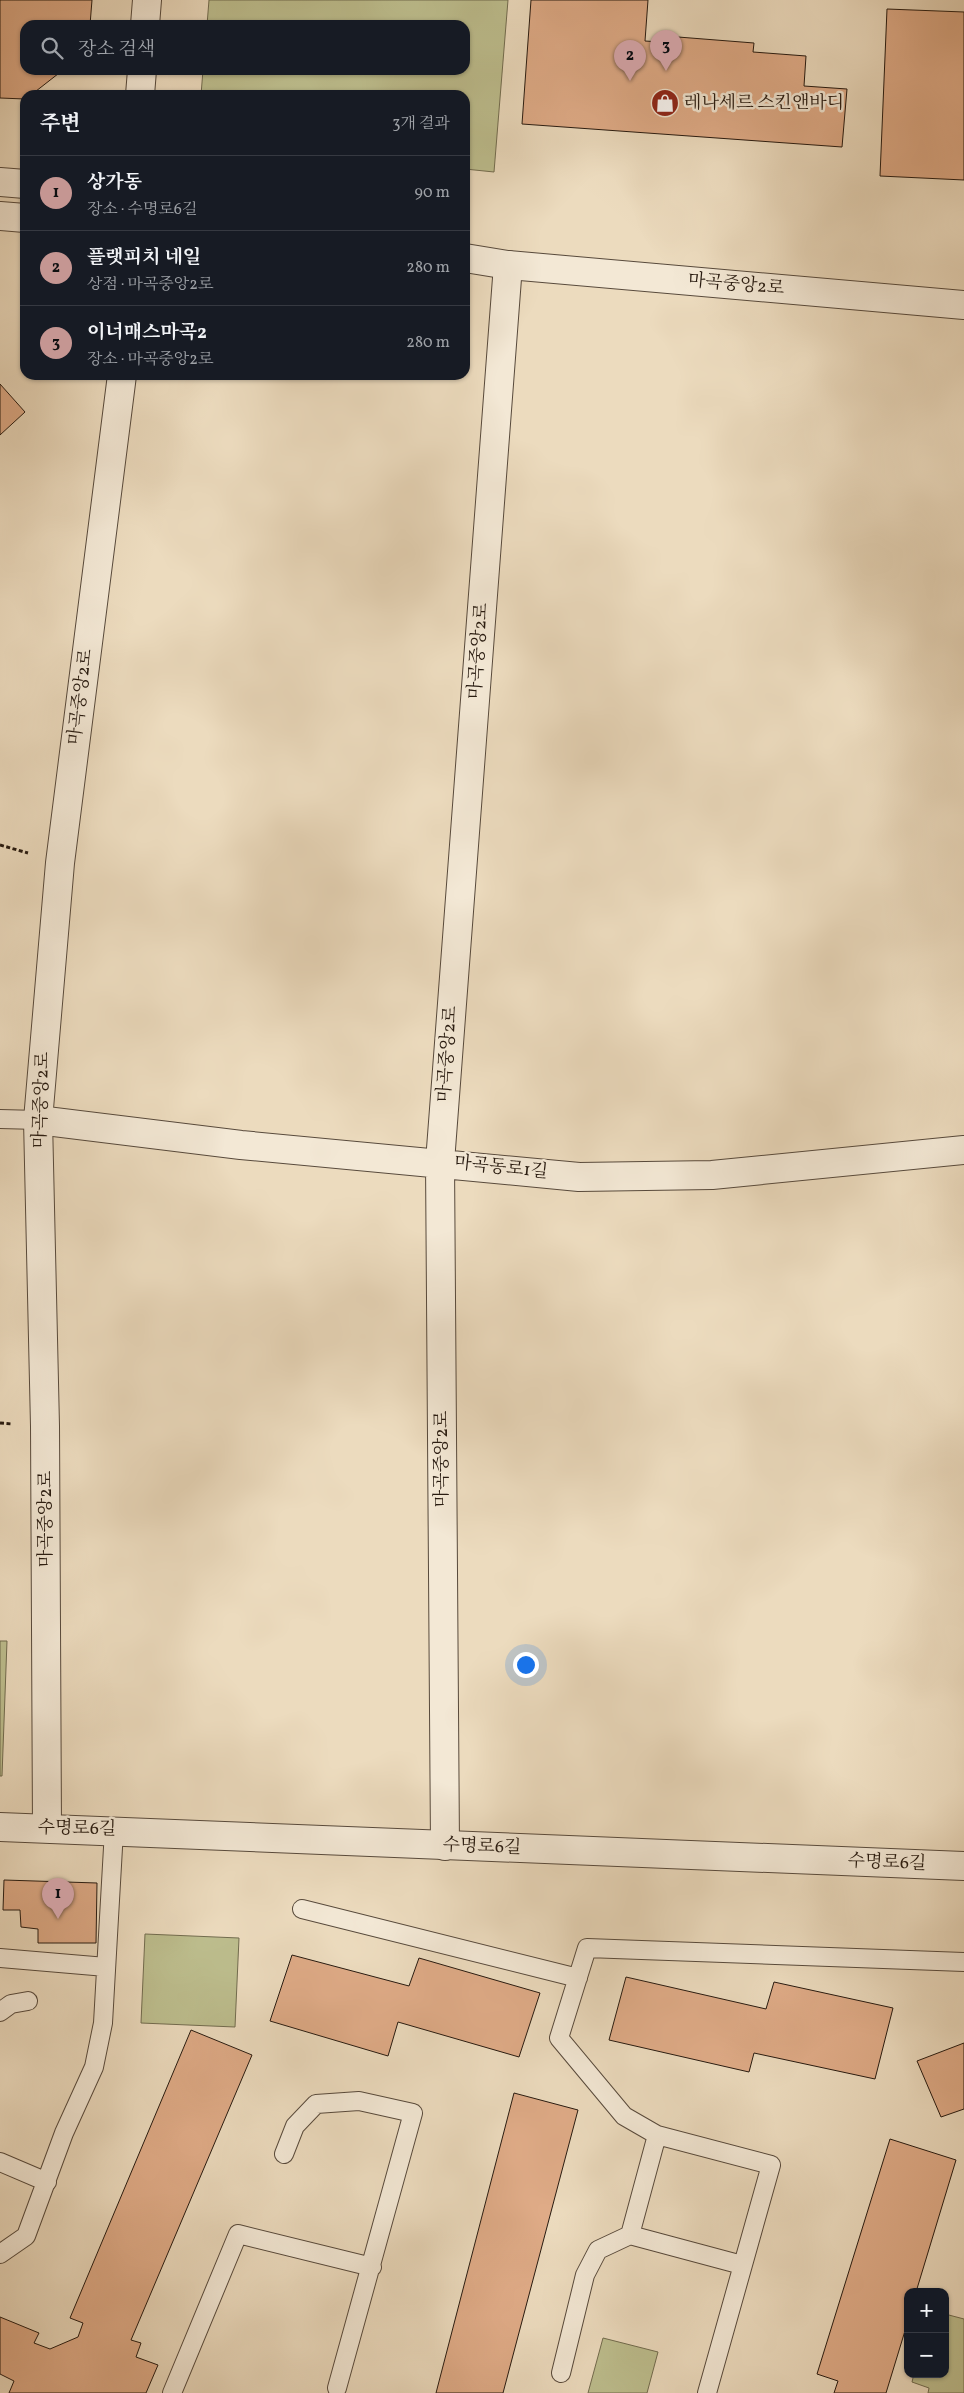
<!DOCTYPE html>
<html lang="ko">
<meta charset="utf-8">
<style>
:root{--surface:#171b24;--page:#20242c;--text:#f1f3f6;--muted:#9ea1a6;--line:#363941;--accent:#c59692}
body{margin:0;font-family:Vollkorn,"Noto Serif KR",serif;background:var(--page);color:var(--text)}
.controls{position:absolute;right:15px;bottom:15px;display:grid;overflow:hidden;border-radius:10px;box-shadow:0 1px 4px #0004}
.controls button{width:45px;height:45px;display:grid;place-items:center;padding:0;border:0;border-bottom:1px solid var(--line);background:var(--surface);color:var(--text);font:25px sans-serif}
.you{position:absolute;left:525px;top:1664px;width:18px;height:18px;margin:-12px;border:4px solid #fff;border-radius:50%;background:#1a73e8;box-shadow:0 0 0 8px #1a73e833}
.badge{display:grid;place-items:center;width:32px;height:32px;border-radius:50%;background:var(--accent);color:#111;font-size:16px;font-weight:700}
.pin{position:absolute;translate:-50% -41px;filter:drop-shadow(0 1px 2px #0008)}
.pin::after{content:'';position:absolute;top:26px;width:18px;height:15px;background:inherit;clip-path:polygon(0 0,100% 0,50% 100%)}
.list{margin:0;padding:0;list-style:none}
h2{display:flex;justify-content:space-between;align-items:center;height:65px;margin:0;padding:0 20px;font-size:21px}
h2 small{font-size:16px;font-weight:400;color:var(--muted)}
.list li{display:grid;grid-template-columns:32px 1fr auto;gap:15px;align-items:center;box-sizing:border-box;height:75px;padding:0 20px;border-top:1px solid var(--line)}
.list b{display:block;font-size:19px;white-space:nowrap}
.list p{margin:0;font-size:16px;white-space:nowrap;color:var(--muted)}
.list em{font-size:16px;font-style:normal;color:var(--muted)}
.icon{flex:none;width:28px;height:28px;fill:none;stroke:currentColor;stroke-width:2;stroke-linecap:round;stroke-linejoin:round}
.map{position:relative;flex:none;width:964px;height:2393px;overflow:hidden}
.search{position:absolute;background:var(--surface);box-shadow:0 1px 4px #0004;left:20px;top:20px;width:450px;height:55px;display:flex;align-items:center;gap:12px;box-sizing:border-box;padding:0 18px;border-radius:15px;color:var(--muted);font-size:19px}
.panel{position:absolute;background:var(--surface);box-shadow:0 1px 4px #0004;left:20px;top:90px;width:450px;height:290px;border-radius:15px}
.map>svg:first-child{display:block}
</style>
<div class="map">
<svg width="964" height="2393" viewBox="0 0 964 2393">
<rect width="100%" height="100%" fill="#ecdbbe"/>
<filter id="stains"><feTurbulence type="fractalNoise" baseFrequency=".004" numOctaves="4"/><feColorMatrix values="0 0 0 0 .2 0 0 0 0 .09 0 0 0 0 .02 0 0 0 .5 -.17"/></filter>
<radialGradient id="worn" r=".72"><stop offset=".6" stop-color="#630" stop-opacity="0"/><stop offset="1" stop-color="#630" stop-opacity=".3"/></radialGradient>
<path fill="#bdbe8e" stroke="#726c4f" d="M209 0H508L494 172 465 169V95H201L203 70H465V25H207Z
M0 1641H7L2 1776H0Z
M145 1934 239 1938 235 2027 141 2023Z
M945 2314 964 2319V2393H928L929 2388 912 2382 914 2374H945Z
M603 2338 658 2352 647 2393H588Z"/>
<path fill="#dfab87" stroke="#271a10" d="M0 0H92L90 25H25V70H63L31 95H25V99L0 98Z
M531 0H648L645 41 677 43 678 37 754 43 753 52 806 56 804 86 847 89 842 147 522 124Z
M887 9 964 12V180L880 176Z
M0 384 25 412 0 435Z
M4 1880 97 1883 96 1943H38V1929L21 1927 20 1910H3Z
M292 1955 409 1986 419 1958 540 1993 519 2057 398 2022 388 2056 270 2021Z
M626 1977 766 2009 774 1982 893 2008 875 2079 754 2053 749 2072 609 2040Z
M191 2030 252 2055 131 2340 141 2343 136 2357 158 2365 146 2393H9L14 2381 0 2374V2317L39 2333 34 2343 50 2349 78 2337 83 2323 70 2318Z
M964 2043V2109L941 2117 917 2061Z
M514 2093 578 2110 503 2393H436Z
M890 2139 956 2160 916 2292H908V2321L886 2393H834L838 2381 817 2374Z"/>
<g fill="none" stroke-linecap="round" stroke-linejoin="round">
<g stroke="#584a3c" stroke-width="20">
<path id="service" d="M0 1119 38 1120
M302 1909 578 1978
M0 1958 106 1967
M0 2012 11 2004 28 2001
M657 2135 630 2235 742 2265
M284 2154 295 2126 316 2104 359 2101 413 2113 337 2388
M0 2162 47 2182
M0 2254 26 2236 64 2133 94 2067 103 2023 114 1830
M561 2373 585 2275 598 2250 630 2235
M172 2393 238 2234 372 2267
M707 2393 771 2165 657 2135 624 2116 559 2038 587 1948 964 1962"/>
</g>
<g stroke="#584a3c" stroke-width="30">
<path id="minor" d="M38 1120 241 1145 579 1177 712 1175 964 1150
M445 1846 440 1162 508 265"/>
</g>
<g stroke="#584a3c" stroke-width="30">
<path id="tertiary" d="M145 25 147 0
M140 95 142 70
M0 182 25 184
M0 216 25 218
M465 258 508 265 964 305
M0 1827 964 1866
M47 1829 45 1426 38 1120 60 863 122 375"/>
</g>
<path stroke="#271a10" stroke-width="3" stroke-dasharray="4 2.5" stroke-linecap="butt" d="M0 845 28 853
M0 1423 12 1424"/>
<use href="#service" stroke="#f3e8d5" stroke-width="18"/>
<use href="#minor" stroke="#f3e8d5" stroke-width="28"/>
<use href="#tertiary" stroke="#f3e8d5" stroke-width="28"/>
</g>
<defs>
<g id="shop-disc" transform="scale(1.4375)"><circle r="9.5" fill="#8f2418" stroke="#f3e8d5"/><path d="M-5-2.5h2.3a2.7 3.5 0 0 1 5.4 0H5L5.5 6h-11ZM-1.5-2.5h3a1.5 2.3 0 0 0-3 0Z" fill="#fff"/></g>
</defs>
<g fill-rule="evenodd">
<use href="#shop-disc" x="665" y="103"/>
</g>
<g text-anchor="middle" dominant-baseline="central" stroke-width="5" stroke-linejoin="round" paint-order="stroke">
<g font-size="18" fill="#271a10" stroke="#f3e8d5" text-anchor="start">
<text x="684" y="103">레나세르 스킨앤바디</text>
</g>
<g font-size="18" fill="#271a10" stroke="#f3e8d5">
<text transform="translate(736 285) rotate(5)">마곡중앙2로</text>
<text transform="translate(479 651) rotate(-86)">마곡중앙2로</text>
<text transform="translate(81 697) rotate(-83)">마곡중앙2로</text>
<text transform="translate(448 1054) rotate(-86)">마곡중앙2로</text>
<text transform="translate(42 1100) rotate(-88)">마곡중앙2로</text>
<text transform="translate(501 1168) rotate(6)">마곡동로1길</text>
<text transform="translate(442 1459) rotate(-90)">마곡중앙2로</text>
<text transform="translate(46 1519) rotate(-90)">마곡중앙2로</text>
<text transform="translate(77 1829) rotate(1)">수명로6길</text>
<text transform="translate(482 1847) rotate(2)">수명로6길</text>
<text transform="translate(887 1863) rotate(2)">수명로6길</text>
</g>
</g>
<rect width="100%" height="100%" filter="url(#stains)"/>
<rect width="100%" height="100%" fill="url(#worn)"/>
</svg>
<div class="controls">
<button>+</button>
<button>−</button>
</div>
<div class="you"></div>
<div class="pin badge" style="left:58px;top:1919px">1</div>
<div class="pin badge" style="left:630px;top:81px">2</div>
<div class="pin badge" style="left:666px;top:71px">3</div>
<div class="search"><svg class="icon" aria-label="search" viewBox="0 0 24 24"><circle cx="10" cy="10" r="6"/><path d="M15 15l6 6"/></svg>장소 검색</div>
<section class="panel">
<h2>주변<small>3개 결과</small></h2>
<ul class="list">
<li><span class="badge">1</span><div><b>상가동</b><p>장소 · 수명로6길</p></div><em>90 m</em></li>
<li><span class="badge">2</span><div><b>플랫피치 네일</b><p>상점 · 마곡중앙2로</p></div><em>280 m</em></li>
<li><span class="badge">3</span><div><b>이너매스마곡2</b><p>장소 · 마곡중앙2로</p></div><em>280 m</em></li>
</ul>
</section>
</div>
